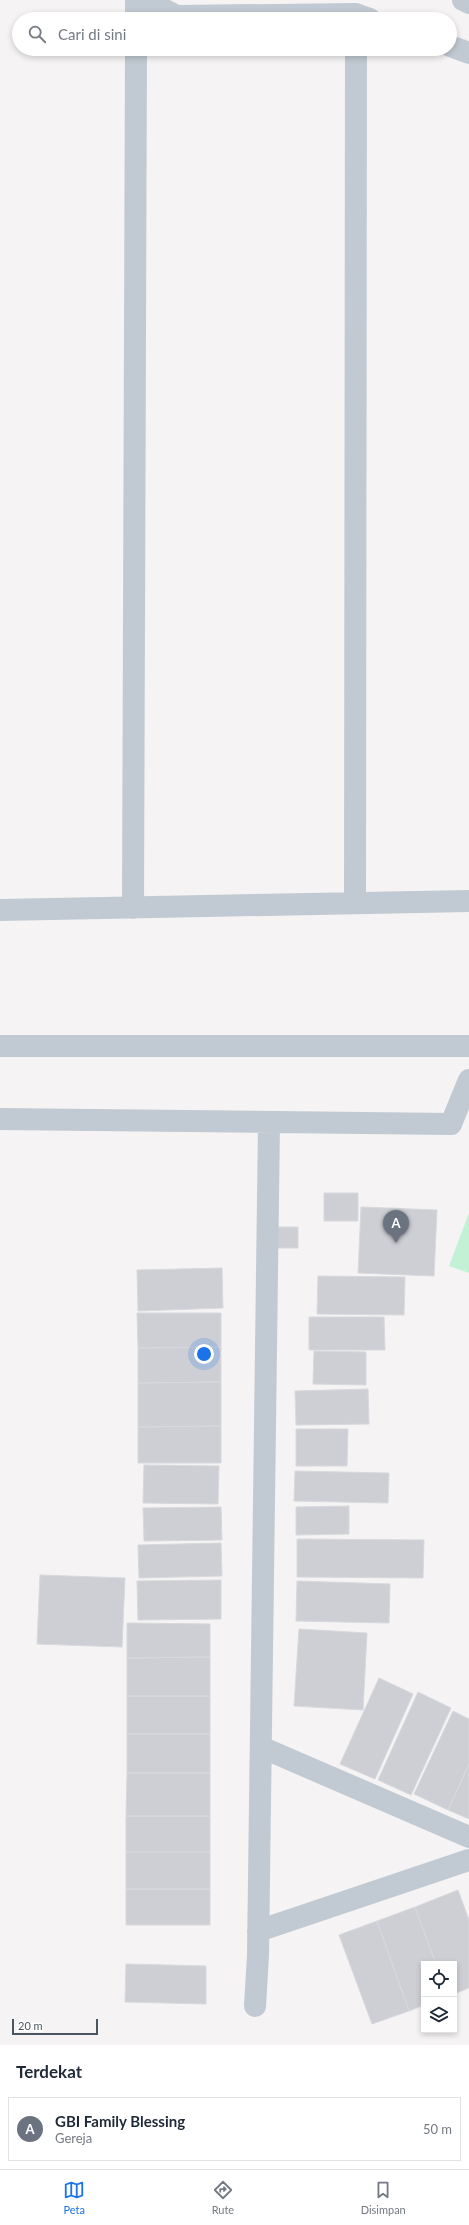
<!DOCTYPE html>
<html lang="id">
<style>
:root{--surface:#fff;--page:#f6f6f7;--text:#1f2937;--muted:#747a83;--line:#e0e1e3;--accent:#1a73e8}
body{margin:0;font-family:Lato,sans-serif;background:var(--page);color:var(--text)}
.controls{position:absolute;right:12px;bottom:12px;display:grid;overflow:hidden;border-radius:0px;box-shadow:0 2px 6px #0003}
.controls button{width:36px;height:36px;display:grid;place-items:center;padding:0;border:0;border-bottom:1px solid var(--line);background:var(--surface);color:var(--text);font:20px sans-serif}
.scale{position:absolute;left:12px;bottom:10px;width:86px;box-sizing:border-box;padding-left:4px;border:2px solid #4a5661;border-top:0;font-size:11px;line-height:14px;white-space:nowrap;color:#4a5661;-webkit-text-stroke:3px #fff;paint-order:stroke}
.you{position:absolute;left:204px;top:1354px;width:14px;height:14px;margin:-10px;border:3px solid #fff;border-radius:50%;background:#1a73e8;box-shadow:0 0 0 6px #1a73e833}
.badge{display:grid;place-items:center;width:26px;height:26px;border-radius:50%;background:var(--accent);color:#fff;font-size:13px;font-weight:700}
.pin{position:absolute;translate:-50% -33px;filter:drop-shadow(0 1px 2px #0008)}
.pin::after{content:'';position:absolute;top:21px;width:14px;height:12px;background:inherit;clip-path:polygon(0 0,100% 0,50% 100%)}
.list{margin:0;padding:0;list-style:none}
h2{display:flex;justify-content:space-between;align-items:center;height:52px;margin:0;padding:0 16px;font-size:17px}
h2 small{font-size:13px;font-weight:400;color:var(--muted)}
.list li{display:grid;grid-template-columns:26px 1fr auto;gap:12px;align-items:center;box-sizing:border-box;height:64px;margin:0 8px 8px;padding:0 8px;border:1px solid var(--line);border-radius:0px}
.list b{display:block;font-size:15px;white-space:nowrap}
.list p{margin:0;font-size:13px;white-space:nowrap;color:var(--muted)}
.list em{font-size:13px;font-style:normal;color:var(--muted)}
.icon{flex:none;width:22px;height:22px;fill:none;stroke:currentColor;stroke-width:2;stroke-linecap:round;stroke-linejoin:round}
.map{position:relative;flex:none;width:469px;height:2045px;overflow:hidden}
.search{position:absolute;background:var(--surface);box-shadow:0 2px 6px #0003;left:12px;right:12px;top:12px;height:44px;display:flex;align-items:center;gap:10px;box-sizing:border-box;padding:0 14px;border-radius:22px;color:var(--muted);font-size:15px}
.sheet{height:124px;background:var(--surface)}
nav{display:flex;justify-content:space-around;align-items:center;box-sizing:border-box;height:56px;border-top:1px solid var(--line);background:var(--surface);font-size:11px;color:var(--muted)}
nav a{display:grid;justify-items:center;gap:2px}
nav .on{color:var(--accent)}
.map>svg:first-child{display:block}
</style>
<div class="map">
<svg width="469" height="2045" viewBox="0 0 469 2045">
<rect width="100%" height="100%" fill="#f5f3f3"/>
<path fill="#c3f1d5" d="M469 1213V1273L449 1266Z"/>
<path fill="#cdcfd5" stroke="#d7d9de" d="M324 1193H358V1221H324Z
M361 1207 437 1210 434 1276 358 1273Z
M277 1227H298V1248H276Z
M222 1268 223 1308 138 1311 137 1270Z
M318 1276 405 1277 404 1315 317 1314Z
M137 1313H221V1347L138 1348Z
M309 1317H384L385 1350H309Z
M221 1347V1382L138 1383V1348Z
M314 1351 366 1352V1385L313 1384Z
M221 1382V1426L138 1427V1383Z
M368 1389 369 1424 296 1425 295 1391Z
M221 1426V1463H138V1427Z
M296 1429H348L347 1466H296Z
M144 1465 219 1466 218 1504 143 1503Z
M295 1471 389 1473 388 1503 294 1501Z
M349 1506V1534L296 1535V1507Z
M221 1507 222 1540 144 1541 143 1508Z
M297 1539 424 1540 423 1578 297 1577Z
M221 1543 222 1576 139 1578 138 1545Z
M40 1575 125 1578 122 1647 37 1644Z
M221 1580V1619L138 1620 137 1581Z
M297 1581 390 1584 389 1623 296 1621Z
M127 1623 210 1624V1657L127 1658Z
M299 1629 367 1633 363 1710 294 1706Z
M210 1657V1696H127V1658Z
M379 1678 413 1694 375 1779 340 1764Z
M418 1692 451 1708 411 1795 378 1780Z
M127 1696H210V1734H127Z
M453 1711 469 1719V1764L448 1810 414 1794Z
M127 1734H210V1773H127Z
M469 1764V1819L448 1810Z
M127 1773H210V1816H126Z
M126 1816H210V1852H126Z
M126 1852H210V1889H126Z
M126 1889H210V1925H126Z
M458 1890 469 1920V1988L454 1994V1964H436L415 1907Z
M415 1907 436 1964H424V2005L409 2011 377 1921Z
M377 1921 409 2011 372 2024 339 1935Z
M126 1964 206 1966V2004L125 2002Z"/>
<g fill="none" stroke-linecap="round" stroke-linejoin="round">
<path stroke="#c1cad2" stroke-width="22" d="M145 0 177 16 356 14 370 19
M463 0 469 3
M136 19V0
M450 46 469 53
M355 903 356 49
M133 908 136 49
M0 910 469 901
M0 1046H469
M0 1119 451 1124 469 1080
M261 1747 469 1837
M258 1931 469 1860
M255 2006 258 1955 269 1122"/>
</g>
</svg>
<div class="controls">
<button><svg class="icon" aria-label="locate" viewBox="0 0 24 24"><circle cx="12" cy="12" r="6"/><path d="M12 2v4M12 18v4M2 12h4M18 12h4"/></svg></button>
<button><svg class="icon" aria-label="layers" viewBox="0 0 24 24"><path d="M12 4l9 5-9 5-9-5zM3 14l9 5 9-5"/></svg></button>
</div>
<div class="scale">20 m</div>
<div class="you"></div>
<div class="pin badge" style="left:396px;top:1243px;background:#6b7280">A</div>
<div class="search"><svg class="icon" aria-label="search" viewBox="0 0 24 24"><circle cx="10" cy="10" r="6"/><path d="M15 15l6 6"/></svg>Cari di sini</div>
</div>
<section class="sheet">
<h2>Terdekat<small></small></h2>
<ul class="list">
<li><span class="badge" style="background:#6b7280">A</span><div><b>GBI Family Blessing</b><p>Gereja</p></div><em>50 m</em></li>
</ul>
</section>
<nav>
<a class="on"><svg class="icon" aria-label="map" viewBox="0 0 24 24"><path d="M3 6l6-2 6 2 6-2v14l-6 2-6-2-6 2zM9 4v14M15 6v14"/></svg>Peta</a>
<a><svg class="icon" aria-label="directions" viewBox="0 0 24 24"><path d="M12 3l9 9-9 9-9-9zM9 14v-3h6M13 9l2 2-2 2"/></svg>Rute</a>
<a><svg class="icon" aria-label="saved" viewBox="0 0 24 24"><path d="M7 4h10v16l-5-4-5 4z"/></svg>Disimpan</a>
</nav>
